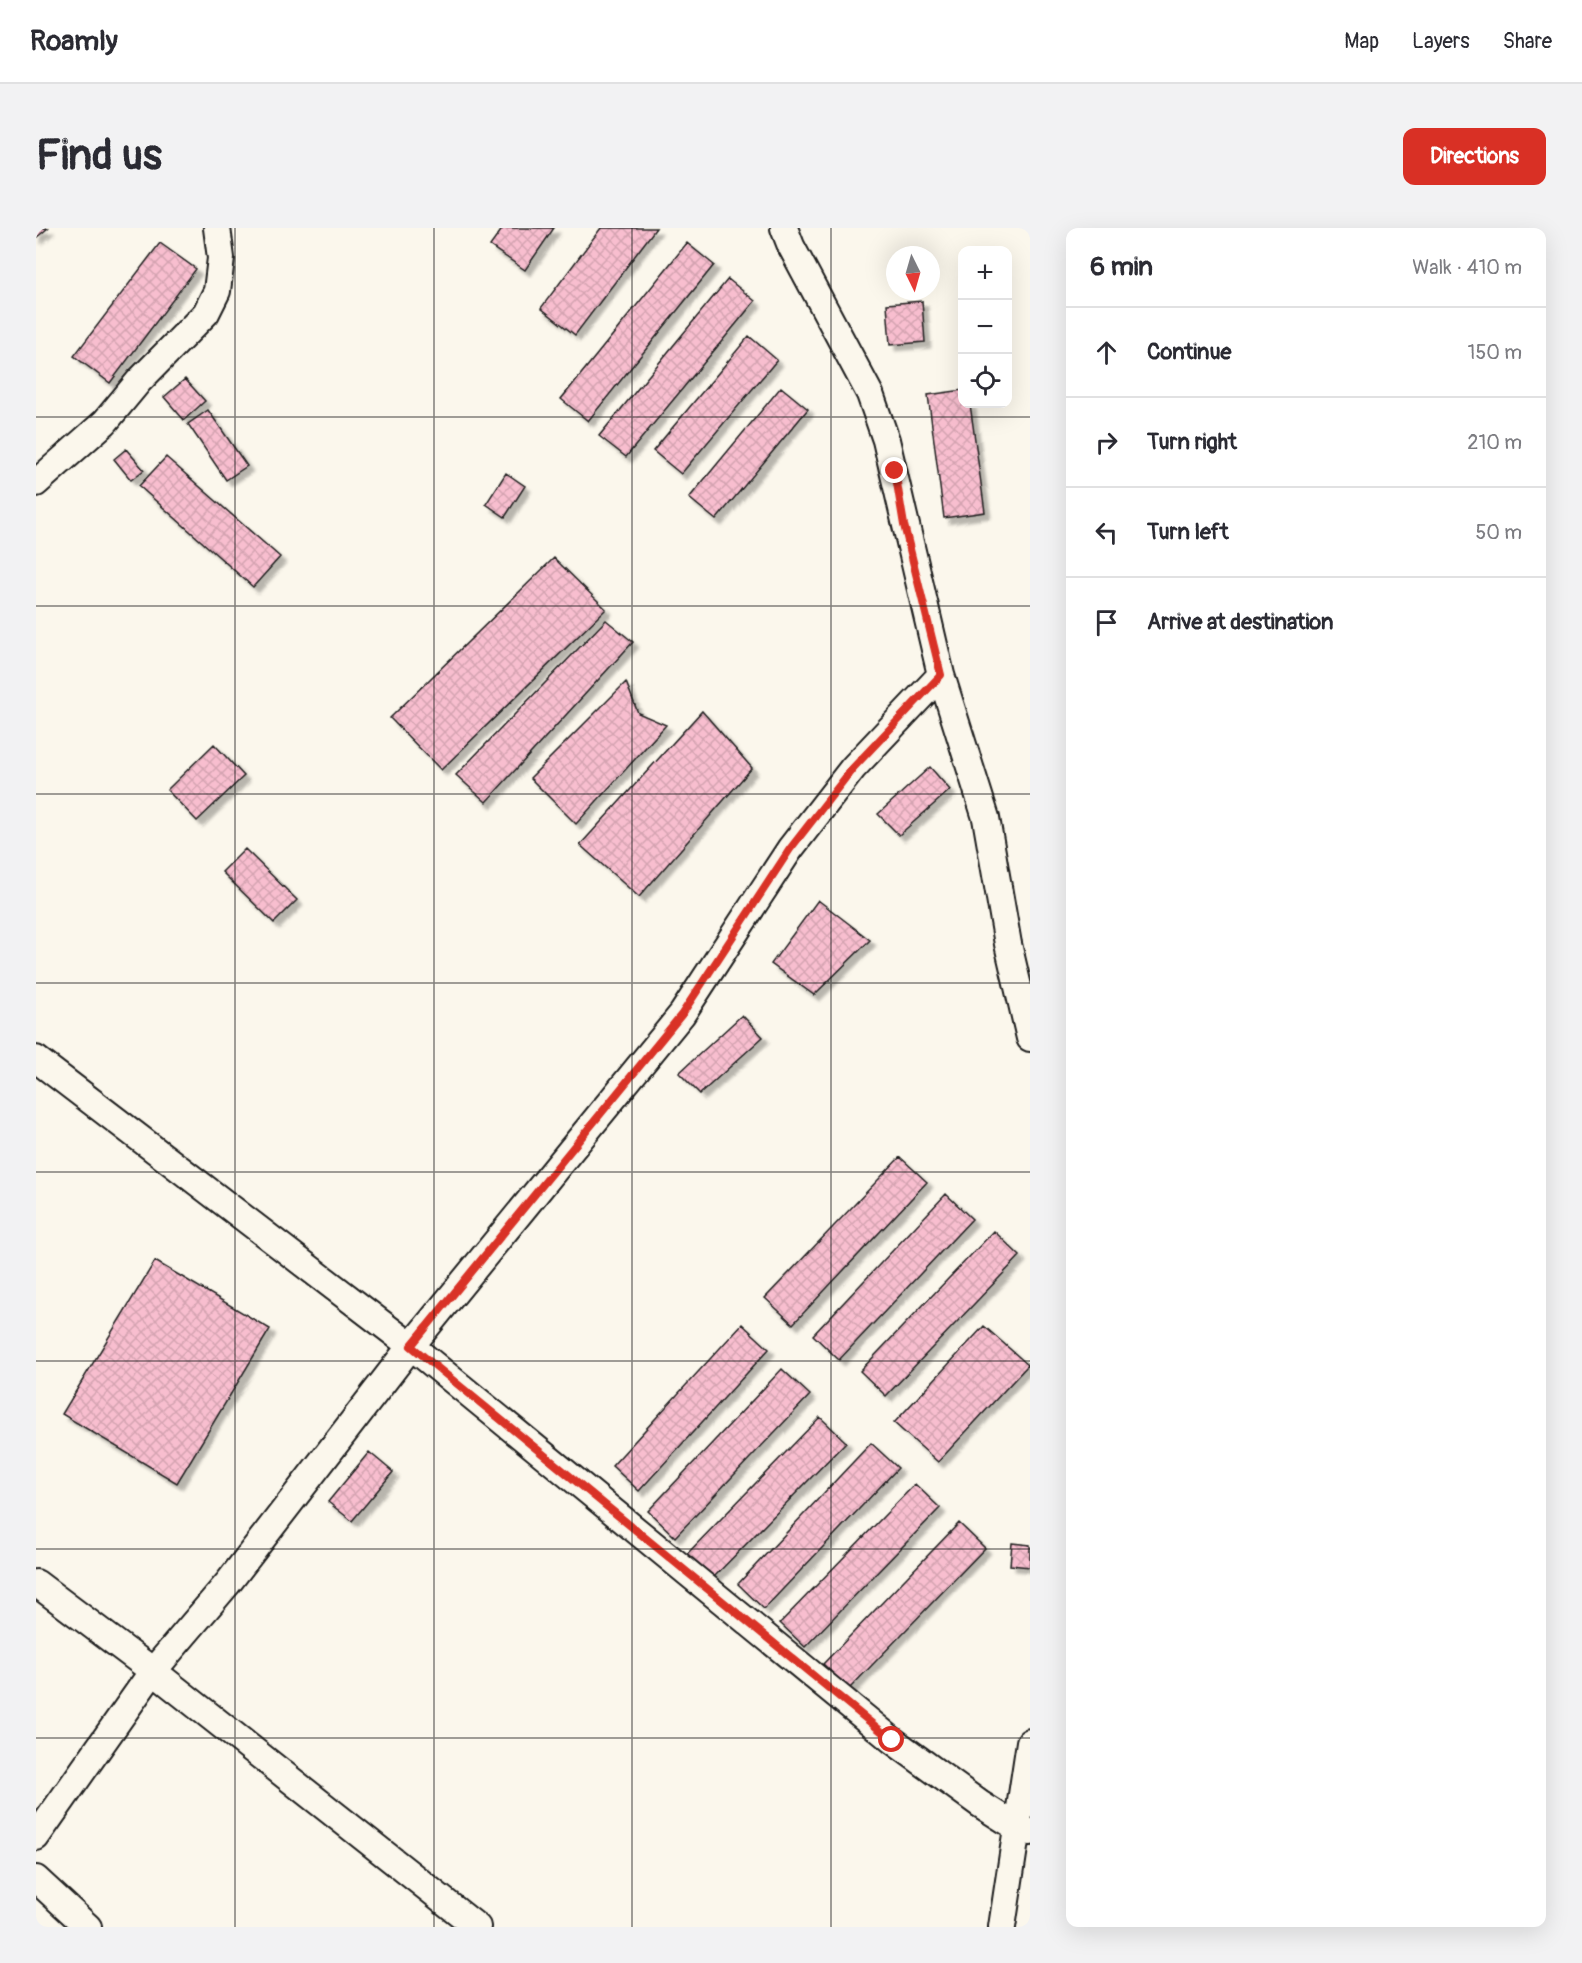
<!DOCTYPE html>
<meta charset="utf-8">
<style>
:root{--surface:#fff;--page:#f2f2f3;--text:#2b2b33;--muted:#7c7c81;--line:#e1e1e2;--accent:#d93025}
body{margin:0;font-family:Pangolin,sans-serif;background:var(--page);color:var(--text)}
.controls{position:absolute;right:18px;top:18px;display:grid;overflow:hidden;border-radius:12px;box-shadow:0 6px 24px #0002}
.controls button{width:54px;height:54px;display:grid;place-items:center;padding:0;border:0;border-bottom:2px solid var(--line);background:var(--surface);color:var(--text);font:30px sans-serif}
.compass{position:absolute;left:850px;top:18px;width:54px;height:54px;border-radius:50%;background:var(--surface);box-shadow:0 6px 24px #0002;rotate:175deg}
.stop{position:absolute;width:18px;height:18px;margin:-14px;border:4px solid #d93025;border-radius:50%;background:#fff}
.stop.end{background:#d93025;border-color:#fff;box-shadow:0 2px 6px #0008}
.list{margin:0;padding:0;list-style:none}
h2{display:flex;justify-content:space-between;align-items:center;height:78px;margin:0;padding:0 24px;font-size:26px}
h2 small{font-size:20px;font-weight:400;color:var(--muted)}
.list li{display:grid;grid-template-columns:39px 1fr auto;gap:18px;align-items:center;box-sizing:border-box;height:90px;padding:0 24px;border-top:2px solid var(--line)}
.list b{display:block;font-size:22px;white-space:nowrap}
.list em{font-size:20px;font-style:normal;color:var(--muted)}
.icon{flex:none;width:33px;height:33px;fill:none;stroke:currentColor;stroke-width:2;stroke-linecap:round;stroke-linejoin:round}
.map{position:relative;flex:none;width:994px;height:1699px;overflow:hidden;border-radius:12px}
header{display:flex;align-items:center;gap:36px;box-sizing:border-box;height:84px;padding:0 30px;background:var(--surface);border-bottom:2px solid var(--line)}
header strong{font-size:28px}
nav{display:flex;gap:33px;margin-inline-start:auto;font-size:21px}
.intro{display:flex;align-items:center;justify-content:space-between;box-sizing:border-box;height:144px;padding:0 36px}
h1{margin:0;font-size:42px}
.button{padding:15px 27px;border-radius:12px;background:var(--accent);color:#fff;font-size:21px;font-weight:700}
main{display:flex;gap:36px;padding:0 36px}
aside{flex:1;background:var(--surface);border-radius:12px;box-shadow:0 6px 24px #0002}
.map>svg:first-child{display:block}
</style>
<header>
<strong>Roamly</strong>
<nav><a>Map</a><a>Layers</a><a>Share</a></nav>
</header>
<div class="intro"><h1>Find us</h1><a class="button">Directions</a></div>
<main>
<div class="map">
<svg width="994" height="1699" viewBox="0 0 994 1699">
<defs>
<pattern id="building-cross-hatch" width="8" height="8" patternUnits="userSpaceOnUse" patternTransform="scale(1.5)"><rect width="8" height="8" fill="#f8becf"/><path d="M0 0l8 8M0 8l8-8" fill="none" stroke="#d4a3b1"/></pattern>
<filter id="shadow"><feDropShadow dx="5.5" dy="5.5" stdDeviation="1.5" flood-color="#0004"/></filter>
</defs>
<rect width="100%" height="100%" fill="#fbf7ec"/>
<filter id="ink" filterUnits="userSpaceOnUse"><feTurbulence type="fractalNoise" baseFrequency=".0167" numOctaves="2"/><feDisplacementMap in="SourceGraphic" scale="12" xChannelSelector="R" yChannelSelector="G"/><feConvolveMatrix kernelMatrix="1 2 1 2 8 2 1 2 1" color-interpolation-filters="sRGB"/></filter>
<g filter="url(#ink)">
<path fill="url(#building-cross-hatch)" stroke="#1c1c1c" stroke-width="1.5" filter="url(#shadow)" d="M0 0H12L0 10Z
M467 0H518L489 42 454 18Z
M565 0H620L539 107 505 80Z
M124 15 160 41 74 155 38 128Z
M651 15 678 37 552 193 525 171Z
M692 51 719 73 590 229 563 208Z
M886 73 889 114 854 117 851 76Z
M713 108 741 132 645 246 617 223Z
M149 151 169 173 148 192 128 169Z
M745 159 772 181 680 292 653 270Z
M927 162V176H934L949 284 908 290 892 167Z
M172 182 211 238 190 252 152 196Z
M90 221 108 242 95 252 78 231Z
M130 229 244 329 217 359 103 258Z
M470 245 489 258 469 289 450 276Z
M518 330 570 381 405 542 354 490Z
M570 392 597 414 450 574 420 547Z
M590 454 602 485 630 497 540 596 494 550Z
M666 483 716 540 603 669 544 617Z
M178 516 208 548 161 593 131 562Z
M894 539 914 562 863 607 842 586Z
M209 621 261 672 238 695 186 644Z
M782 672 834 712 778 767 735 736Z
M706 787 727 809 664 866 643 845Z
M864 929 891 954 757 1096 729 1070Z
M910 966 936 991 803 1132 777 1107Z
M958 1003 984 1028 850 1168 824 1143Z
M119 1033 234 1101 141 1255 26 1186Z
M706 1096 733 1121 603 1263 576 1238Z
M948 1098 992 1137 902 1234 858 1195Z
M746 1141 774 1167 639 1309 612 1283Z
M784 1189 810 1214 676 1351 651 1326Z
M835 1215 862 1240 728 1381 702 1356Z
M333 1224 357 1244 316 1293 292 1274Z
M879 1256 904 1280 769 1419 744 1395Z
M923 1295 949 1320 813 1461 787 1436Z
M976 1315 994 1317V1339L974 1337Z"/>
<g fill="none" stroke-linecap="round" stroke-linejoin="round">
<g stroke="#1c1c1c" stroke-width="30">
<path id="street" d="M748 0 755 18 834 166 850 212 905 447 950 590 972 716 994 810
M0 255 69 194 103 153 170 85 181 63 185 30 181 0
M0 831 375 1118 856 1512 944 1576 982 1600 994 1604
M0 1355 117 1443 441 1699
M0 1609 117 1443 192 1355 375 1118 646 786 754 621 817 540 905 447
M0 1651 52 1699
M966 1699 994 1514"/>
</g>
<use href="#street" stroke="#fbf7ec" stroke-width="26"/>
</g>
</g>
<g fill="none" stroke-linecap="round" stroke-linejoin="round" filter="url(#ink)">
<path stroke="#d93025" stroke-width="8" d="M856 1512 375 1118 646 786 754 621 817 540 905 447 868 297 859 243"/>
</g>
<path fill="none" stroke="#1c1c1c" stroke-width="1.5" stroke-opacity="0.55" d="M199 0V1699M398 0V1699M596 0V1699M795 0V1699M0 189H994M0 378H994M0 566H994M0 755H994M0 944H994M0 1133H994M0 1321H994M0 1510H994"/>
</svg>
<div class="controls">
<button>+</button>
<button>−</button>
<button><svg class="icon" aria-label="locate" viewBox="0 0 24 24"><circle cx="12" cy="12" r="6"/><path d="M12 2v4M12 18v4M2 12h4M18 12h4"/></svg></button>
</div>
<svg class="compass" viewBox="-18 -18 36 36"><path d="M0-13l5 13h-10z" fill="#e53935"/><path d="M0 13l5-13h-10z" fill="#7c7c81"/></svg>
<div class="stop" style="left:856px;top:1512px"></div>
<div class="stop end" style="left:859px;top:243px"></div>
</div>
<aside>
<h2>6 min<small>Walk · 410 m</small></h2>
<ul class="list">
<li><svg class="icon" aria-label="ahead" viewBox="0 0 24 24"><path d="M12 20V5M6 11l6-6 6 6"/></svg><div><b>Continue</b></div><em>150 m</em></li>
<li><svg class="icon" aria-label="right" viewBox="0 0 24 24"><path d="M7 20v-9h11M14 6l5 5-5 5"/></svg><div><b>Turn right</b></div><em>210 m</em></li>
<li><svg class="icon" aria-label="left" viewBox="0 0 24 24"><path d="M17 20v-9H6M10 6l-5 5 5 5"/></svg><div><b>Turn left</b></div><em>50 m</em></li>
<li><svg class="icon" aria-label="arrive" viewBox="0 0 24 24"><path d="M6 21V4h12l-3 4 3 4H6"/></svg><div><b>Arrive at destination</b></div></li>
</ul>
</aside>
</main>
